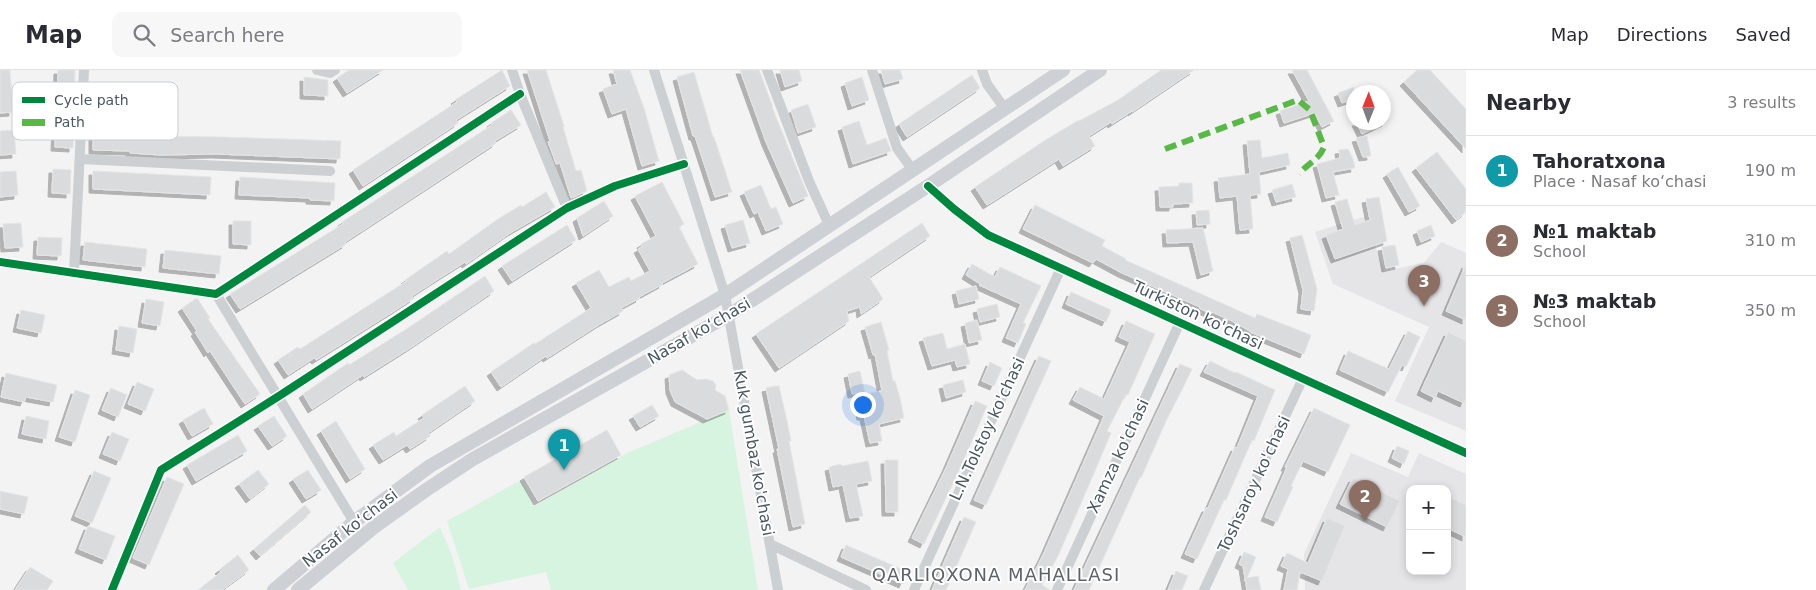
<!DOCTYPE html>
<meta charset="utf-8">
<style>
:root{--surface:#fff;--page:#f7f7f7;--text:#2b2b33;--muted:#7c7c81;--line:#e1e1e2;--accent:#2563eb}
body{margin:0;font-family:"DejaVu Sans",sans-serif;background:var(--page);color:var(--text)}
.controls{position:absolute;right:15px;bottom:15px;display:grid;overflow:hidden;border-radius:10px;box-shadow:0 2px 8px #0003}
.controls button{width:45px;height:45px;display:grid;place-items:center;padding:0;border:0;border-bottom:1px solid var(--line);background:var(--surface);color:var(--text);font:25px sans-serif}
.compass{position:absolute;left:1346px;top:15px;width:45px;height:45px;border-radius:50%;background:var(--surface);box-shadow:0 2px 8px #0003;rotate:1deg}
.you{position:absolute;left:862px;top:334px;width:18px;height:18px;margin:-12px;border:4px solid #fff;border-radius:50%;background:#1a73e8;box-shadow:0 0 0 8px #1a73e833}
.badge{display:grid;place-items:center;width:32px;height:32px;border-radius:50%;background:var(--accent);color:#fff;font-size:16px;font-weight:700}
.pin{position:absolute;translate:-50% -41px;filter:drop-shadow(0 1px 2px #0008)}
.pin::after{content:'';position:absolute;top:26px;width:18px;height:15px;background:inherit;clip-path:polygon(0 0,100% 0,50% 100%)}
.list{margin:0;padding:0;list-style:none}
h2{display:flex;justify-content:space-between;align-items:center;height:65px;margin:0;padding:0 20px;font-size:21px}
h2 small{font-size:16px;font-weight:400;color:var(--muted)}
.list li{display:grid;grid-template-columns:32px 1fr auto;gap:15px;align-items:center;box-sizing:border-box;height:70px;padding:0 20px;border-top:1px solid var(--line)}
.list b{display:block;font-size:19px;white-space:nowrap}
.list p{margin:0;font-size:16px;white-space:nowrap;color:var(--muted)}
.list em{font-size:16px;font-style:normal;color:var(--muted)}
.icon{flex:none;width:28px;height:28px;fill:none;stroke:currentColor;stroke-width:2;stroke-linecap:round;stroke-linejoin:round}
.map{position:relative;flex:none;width:1466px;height:520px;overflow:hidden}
header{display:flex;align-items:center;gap:30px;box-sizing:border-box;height:70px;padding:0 25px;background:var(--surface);border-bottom:1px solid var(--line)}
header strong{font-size:24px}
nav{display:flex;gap:28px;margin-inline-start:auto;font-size:18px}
.search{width:350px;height:45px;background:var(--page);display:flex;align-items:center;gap:12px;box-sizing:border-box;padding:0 18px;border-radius:10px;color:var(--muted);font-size:19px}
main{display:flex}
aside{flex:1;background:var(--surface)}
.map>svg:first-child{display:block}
</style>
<header>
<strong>Map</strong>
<div class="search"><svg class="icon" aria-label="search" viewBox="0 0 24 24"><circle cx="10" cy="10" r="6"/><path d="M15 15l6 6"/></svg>Search here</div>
<nav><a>Map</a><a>Directions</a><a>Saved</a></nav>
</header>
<main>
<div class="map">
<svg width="1466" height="520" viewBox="0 0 1466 520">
<defs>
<filter id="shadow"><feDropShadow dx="-4" dy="4" stdDeviation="0" flood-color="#0004"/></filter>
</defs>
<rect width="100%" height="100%" fill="#f4f3f3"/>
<path fill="#e5e4e6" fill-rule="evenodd" d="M1363 147 1385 201 1424 193 1441 172 1466 183V361L1395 331 1429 257 1333 214 1315 162Z
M1351 383 1408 407 1419 383 1466 404V520H1305L1304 484ZM1410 419H1447V501H1410Z"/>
<path fill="#d7f4e0" d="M729 340 758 520H551L546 502 469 519 447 451 521 410 534 436 627 383Z
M440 457 453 488 461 520H408L393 493Z"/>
<path fill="#dadbdc" stroke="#e5e5e6" filter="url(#shadow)" d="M0 0H10L13 42 0 43Z
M58 0H75L73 78 55 77Z
M349 0H383L347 23 337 8Z
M502 0 510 16 456 50 458 53 363 116 353 100 457 32 455 30Z
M527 0H546L564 56 563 57 576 101 581 100 587 121 576 126 571 128 560 93 556 94 553 85 548 72 550 71Z
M613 0H630L644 38 659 91 642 96 626 39 612 44 603 19 617 14Z
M740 0H759L773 37H772L808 126 793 133 766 72Z
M780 0H799L802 11 785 17Z
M881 0H900L903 9 885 14Z
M1161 0H1194L1132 42V41L1112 54 1111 52 1089 66 1095 76 1063 96 1059 89 987 135 975 117 1047 69 1079 50V51L1118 30Z
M1292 0H1307L1334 51 1322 57 1315 43 1284 53 1280 41 1309 31Z
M1417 0H1430L1466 39V79L1404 12Z
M694 2 713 67H714L732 122 715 127 695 66H693L677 7Z
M972 5 980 18 907 67 899 54Z
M304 7 328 10V26L304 25Z
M862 7 869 30 852 36 845 13Z
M1354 17V29L1342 33 1338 23Z
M808 34 816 57 798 63 791 40Z
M511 40 521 55 495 71 496 73 345 172 346 174 240 239 230 224 343 154 342 152 492 55 491 53Z
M859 51 867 75 886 68 891 81 853 94 842 57Z
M1356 52H1386L1362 64Z
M14 60 16 84 0 85V61Z
M93 62 154 66 224 67 341 71 340 89 216 84 161 85 130 83V81L93 80Z
M1367 66 1371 86 1363 87 1356 68Z
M1260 70 1262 88 1288 83 1290 95 1259 102 1261 124 1250 125 1253 159 1240 160 1237 126 1220 128 1218 108 1250 104 1247 71Z
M1348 79 1353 89 1355 98 1333 102 1339 125 1326 128 1317 94 1340 88 1339 80Z
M1437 82 1466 119V142L1456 150 1416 98Z
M1398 97 1420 136 1409 142 1387 104Z
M53 99 71 100 70 124 52 123Z
M16 101 18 125 0 127V102Z
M93 101 211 107 210 125 93 119Z
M240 107 335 113 334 131 310 130V128L239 125Z
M662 112 684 154 679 157 698 194 662 213 663 214 639 227 640 228 621 238 623 241 600 254 547 288 546 286 501 317 491 302 534 273 535 274 591 238 576 213 599 200 609 217 629 207 631 211 650 201 638 179 642 177 641 174 656 166 635 126Z
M1179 113H1192L1193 133 1173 134V137H1160L1159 117 1179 116Z
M1292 114 1296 127 1276 132 1272 120Z
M761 115 771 139 776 137 783 154 766 161 758 142 754 144 744 122Z
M546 122 555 137 510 163 466 194 465 192 435 211 412 226 414 228 394 241 316 290 314 288 288 305 278 290 298 277 300 279 407 211 405 210 447 181 449 184 498 149 521 135 522 137Z
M1379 127 1387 171 1335 189 1326 165 1343 159 1335 132 1347 129 1355 155 1370 150 1366 129Z
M604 131 613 146 583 166 577 148Z
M1035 135 1105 170 1102 176 1126 189 1125 190 1255 248 1257 244 1311 265 1304 284 1250 262V261L1228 249 1212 242 1211 244 1199 238 1200 237 1122 203 1096 189 1093 193 1023 159Z
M1209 140 1210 154 1197 155 1196 141Z
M743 150 750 173 732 178 725 155Z
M233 151H251V175L233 174Z
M21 153 23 177 5 178 3 154Z
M922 153 930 166 869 207 883 229 861 244 860 237 847 241 849 251 779 298 756 264Z
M567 155 576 170 512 211 502 196Z
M1431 155 1435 166 1421 172 1417 161Z
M1203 158 1213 201 1201 205 1193 172 1167 173 1166 160Z
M1302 165 1317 219 1314 241 1301 239 1303 220 1290 168Z
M38 167 62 168 61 186 37 185Z
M85 172 147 179 145 197 83 190Z
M1395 175 1399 195 1386 198 1382 177Z
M165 180 221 186 219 204 163 198Z
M972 194 995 207 1000 197 1041 216 1023 253 1026 254 1018 273 1006 268 1021 234 979 215H982L966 205Z
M1466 194V250L1446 241Z
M485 206 494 221 410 278 364 307 363 305 312 339 303 324 348 293 349 295 408 258Z
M976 216 979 229 959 234 956 221Z
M1071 222 1111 240 1106 252 1066 234Z
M197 228 210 248 208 249 260 324 245 334 210 281 208 283 195 262 197 261 182 238Z
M146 229 164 232 160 256 142 253Z
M997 234 1000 247 980 252 977 239Z
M21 240 45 245 41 263 17 258Z
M977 250 982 270 969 273 965 253Z
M1126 251 1155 264 1128 325 1126 324 1107 361 1111 363 1089 415 1058 486 1042 515 1050 520H1025L1043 485 1104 346 1073 330 1080 317 1104 329 1130 272 1119 267Z
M881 252 889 280 887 281 893 311H895L900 328 904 348 879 354 882 371 870 373 864 346H861L856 323 852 324 848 304 860 301 865 324 882 321 875 284 873 285 865 257Z
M119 256 137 259 133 283 116 280Z
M1408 261 1420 267 1406 297 1402 295 1388 322 1340 300 1348 281 1389 299Z
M1448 262 1466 271V328L1464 333 1438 321 1435 328 1421 321Z
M943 263 947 279 965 274 970 294 957 297 955 290 932 296 923 268Z
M1039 286 1051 291 986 435 974 430Z
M1210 291 1235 303 1236 302 1275 320 1254 371 1252 370 1226 430H1224L1197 489 1185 484 1206 438H1208L1235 377 1237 378 1258 326 1204 302Z
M990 292 1002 298 994 316 982 311Z
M1180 294 1192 299 1183 318 1167 349 1141 408 1140 407 1089 520H1074Z
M682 300 697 310 706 309 713 311 716 315 715 320 725 326 729 340 707 349 675 332 670 320 669 305Z
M6 303 57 315 53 332 26 327 24 332 1 327Z
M963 310 966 322 946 328 943 315Z
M137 312 154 319 145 341 128 334Z
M465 316 475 331 428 363 430 366 410 379 407 375 383 390 373 375 394 362 396 366 424 348 422 345Z
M775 316H779L787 351 791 371H789L805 454 793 457 777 379H779L766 318Z
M111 318 127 325 118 347 102 340Z
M75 320 90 325 75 372 59 367Z
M975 331 987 336 959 401 924 474 912 468 946 398Z
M652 335 659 346 640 357 633 346Z
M204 338 213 354 192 366 183 350Z
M1314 338 1350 355 1328 402 1303 391 1291 416 1293 417 1277 452 1265 447 1287 397H1285Z
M26 346 49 351 46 369 22 364Z
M274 346 287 366 272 376 258 356Z
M336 351 365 399 350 409 321 361Z
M607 360 621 385 538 431 524 407Z
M112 362 129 369 120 391 103 384Z
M238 365 247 381 196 411 187 395Z
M1397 376 1409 381 1404 394 1392 388Z
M885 390H898V442H886Z
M868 391 872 411 856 414 863 446 850 448 843 415 833 417 829 397 841 394 842 396Z
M258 400 269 414 250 429 239 414Z
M308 400 321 420 306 429 293 409Z
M94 401 111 408 92 453 75 446Z
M167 407 184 414 149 495 133 488Z
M1353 408 1400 431 1387 457 1340 434Z
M0 421 28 427 24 444 0 439Z
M1447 426 1466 435V467L1447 458Z
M305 435 311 442 260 486 254 479Z
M964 447 976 452 950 511 946 520H932Z
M1327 448 1345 456 1322 511 1300 502 1297 520H1284L1288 499 1281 496 1287 483 1308 493Z
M88 456 115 466 106 490 79 479Z
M846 475 908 502 903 514 841 487Z
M1244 482 1256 487 1247 508 1258 506 1261 520H1247L1243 496 1239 494Z
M238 485 249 500 222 520H198L221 502 219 500Z
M30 497 53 511 47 520H15Z
M1176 501 1188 506 1182 520H1168Z"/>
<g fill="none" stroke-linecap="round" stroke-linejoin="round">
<path stroke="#cdd0d2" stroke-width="10" d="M317 0 330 3 335 0
M512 0 520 24 567 138
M654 0 725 225 778 520
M767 0 809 111 829 155
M872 0 897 78 912 99
M982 0 987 14 1005 39
M80 89 330 101
M928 116 954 139 988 165 1466 383
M0 192 216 224 520 24
M74 202 84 0
M216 224 354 452
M770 474 866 520
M112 520 161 400 279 326 567 138 615 116 684 94
M914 520 1061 198
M1057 520 1180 252
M1204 520 1303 308"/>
<path stroke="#cdd0d4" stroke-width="14" d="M274 520 354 452 430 396 725 225 1063 0
M298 520 374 457 426 420 473 389 729 245 928 116 1100 0"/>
<path stroke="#58b947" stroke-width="6" stroke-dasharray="12 6" stroke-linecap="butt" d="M1165 79 1298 30 1310 40 1324 77C1319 90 1308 93 1299 104"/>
<g stroke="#fff" stroke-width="11">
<path id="cycleway" d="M928 116 954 139 988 165 1466 383
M0 192 216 224 520 24
M112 520 161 400 279 326 567 138 615 116 684 94"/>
</g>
<use href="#cycleway" stroke="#00873e" stroke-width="8"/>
</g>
<g text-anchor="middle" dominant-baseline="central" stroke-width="4" stroke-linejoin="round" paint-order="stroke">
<g font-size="16" fill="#485862" stroke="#fff">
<text transform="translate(1198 245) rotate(25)">Turkiston ko'chasi</text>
<text transform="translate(699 261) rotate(-30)">Nasaf ko‘chasi</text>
<text transform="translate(987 359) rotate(-65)">L.N.Tolstoy ko'chasi</text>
<text transform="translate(754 383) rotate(80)">Kuk gumbaz ko'chasi</text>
<text transform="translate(1118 386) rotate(-65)">Xamza ko'chasi</text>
<text transform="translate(1254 414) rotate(-65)">Toshsaroy ko'chasi</text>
<text transform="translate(350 458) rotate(-38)">Nasaf ko‘chasi</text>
</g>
<g font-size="18" letter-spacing="1" fill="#5e6368" stroke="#fff">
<text x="996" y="504">QARLIQXONA MAHALLASI</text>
</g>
</g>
<rect x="12" y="12" width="166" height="58" rx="8" fill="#fff" stroke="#c8cdd0" stroke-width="1"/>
<rect x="22" y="27" width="23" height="6" fill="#00873e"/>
<rect x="22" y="49" width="23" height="7" fill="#58b947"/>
<g font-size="14" fill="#485862">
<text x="54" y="35">Cycle path</text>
<text x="54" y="57">Path</text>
</g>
</svg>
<div class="controls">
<button>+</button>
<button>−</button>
</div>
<svg class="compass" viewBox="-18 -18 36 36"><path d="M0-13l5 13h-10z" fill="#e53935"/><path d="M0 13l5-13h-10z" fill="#7c7c81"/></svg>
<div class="you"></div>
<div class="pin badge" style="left:564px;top:400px;background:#0f9aa8">1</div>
<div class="pin badge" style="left:1365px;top:451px;background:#8d6e63">2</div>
<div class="pin badge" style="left:1424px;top:236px;background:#8d6e63">3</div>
</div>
<aside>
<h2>Nearby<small>3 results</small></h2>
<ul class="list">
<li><span class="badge" style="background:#0f9aa8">1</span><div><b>Tahoratxona</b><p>Place · Nasaf ko‘chasi</p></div><em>190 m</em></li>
<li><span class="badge" style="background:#8d6e63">2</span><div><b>№1 maktab</b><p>School</p></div><em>310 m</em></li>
<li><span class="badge" style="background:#8d6e63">3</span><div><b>№3 maktab</b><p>School</p></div><em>350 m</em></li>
</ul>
</aside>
</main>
